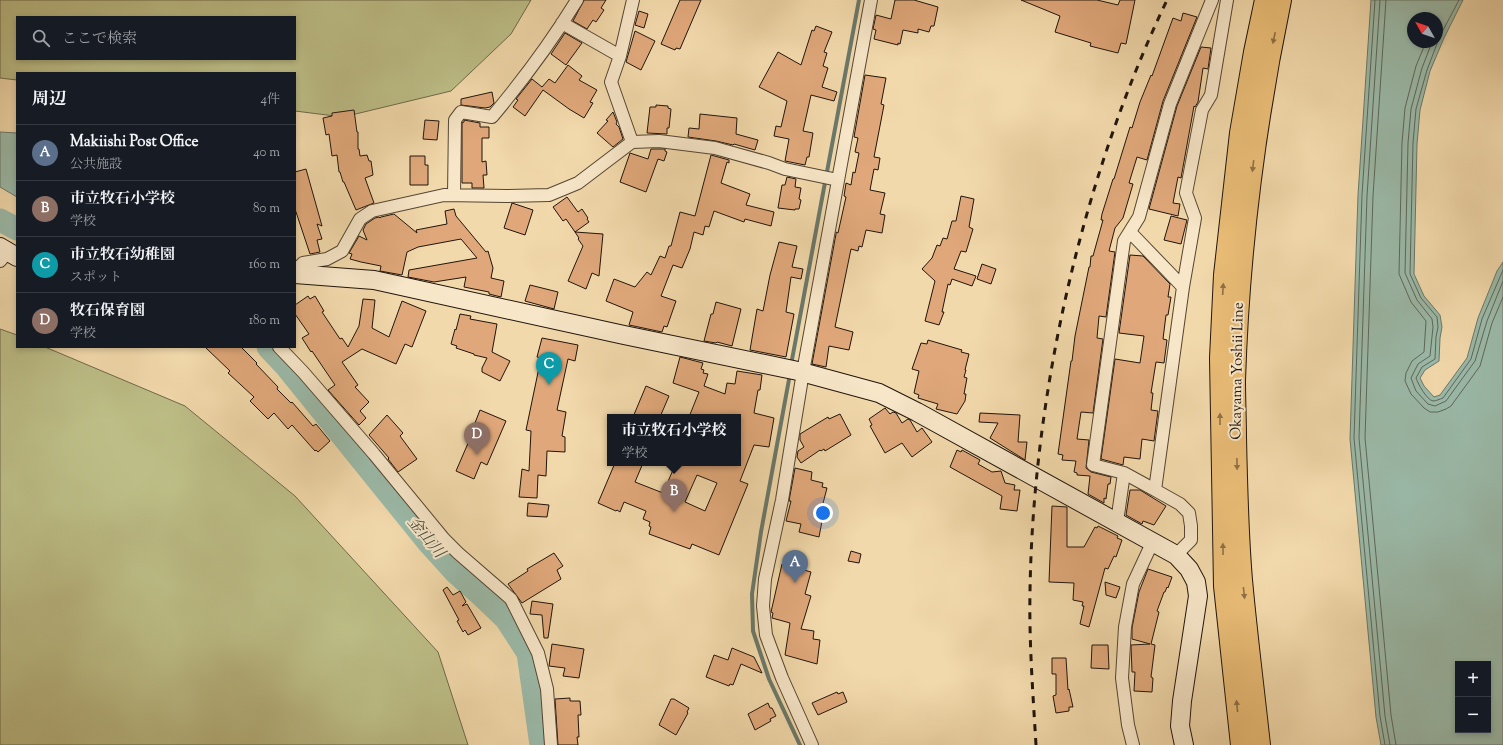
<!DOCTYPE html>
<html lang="ja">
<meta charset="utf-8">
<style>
:root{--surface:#171b24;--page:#242831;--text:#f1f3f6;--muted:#9ea1a6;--line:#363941;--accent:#b45309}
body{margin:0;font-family:"Sorts Mill Goudy","Noto Serif JP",serif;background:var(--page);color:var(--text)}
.controls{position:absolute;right:12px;bottom:12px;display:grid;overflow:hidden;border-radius:0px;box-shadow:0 2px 6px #0003}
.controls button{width:36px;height:36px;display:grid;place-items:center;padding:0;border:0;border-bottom:1px solid var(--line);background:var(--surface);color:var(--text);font:20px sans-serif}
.compass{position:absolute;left:1407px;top:12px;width:36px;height:36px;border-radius:50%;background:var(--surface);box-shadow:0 2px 6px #0003;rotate:310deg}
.you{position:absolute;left:823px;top:513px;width:14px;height:14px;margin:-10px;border:3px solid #fff;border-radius:50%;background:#1a73e8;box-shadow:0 0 0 6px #1a73e833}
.badge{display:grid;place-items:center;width:26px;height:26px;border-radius:50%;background:var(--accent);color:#fff;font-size:13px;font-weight:700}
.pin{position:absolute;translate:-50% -33px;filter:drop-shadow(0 1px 2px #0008)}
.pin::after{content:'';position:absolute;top:21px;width:14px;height:12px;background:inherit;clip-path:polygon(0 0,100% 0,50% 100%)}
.popup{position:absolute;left:607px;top:414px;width:134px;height:52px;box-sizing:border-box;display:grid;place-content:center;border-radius:0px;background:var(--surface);filter:drop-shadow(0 1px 3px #0005);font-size:13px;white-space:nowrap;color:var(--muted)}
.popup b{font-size:15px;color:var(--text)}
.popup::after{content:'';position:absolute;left:50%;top:100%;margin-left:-8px;border:8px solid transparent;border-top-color:var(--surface)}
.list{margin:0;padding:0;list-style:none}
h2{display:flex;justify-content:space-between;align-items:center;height:52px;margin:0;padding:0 16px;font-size:17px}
h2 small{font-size:13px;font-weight:400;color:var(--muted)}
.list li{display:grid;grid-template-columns:26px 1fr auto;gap:12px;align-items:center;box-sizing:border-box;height:56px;padding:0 16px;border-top:1px solid var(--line)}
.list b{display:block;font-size:15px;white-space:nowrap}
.list p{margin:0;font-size:13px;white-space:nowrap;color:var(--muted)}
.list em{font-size:13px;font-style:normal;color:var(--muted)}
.icon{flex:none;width:22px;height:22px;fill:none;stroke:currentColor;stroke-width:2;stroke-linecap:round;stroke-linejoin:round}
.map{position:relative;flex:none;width:1503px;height:745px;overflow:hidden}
.search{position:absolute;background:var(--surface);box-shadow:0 2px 6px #0003;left:16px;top:16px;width:280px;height:44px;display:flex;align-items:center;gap:10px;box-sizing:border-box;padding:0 14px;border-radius:0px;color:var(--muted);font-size:15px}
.panel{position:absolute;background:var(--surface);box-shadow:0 2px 6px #0003;left:16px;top:72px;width:280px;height:276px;border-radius:0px}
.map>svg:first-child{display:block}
</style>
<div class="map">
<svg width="1503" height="745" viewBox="0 0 1503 745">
<rect width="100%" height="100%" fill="#f2d9ab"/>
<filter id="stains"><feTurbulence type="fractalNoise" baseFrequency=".005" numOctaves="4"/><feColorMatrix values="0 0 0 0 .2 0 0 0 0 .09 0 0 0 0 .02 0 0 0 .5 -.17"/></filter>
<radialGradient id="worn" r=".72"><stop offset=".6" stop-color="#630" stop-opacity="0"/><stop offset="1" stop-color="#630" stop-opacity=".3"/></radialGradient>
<path fill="#bdbe87" stroke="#6e6949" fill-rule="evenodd" d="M0 0H531L511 34 451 91 343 117 295 111V73H17V80L0 78ZM17 17H295V59H17Z
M0 329 17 335V347H45L185 406 295 496 438 652 468 745H0Z"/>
<path fill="#9bbaa9" stroke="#6a786a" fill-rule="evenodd" d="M1371 0H1463L1444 38 1430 71 1420 110 1417 144 1414 274 1424 296 1440 315 1442 327 1440 338 1439 361 1425 370 1420 378 1424 386 1434 397 1440 395 1467 358 1478 318 1497 271 1503 262V745H1381L1376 717 1350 439 1358 195ZM1413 18H1437V42H1413ZM1458 664H1488V730H1458Z
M0 132 17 133V197L0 187Z"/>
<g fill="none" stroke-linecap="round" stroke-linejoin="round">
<path stroke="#5e675a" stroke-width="1" d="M1375 0 1362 195 1354 438 1380 716 1385 745
M1380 0 1367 196 1359 438 1385 716 1390 745
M1386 0 1373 196 1365 438 1391 715 1396 745
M1459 0 1440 36 1427 70 1416 109 1413 143 1410 274 1421 298 1437 317 1438 327 1436 337 1435 359 1422 367 1416 378C1418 384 1427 400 1433 401 1436 401 1440 399 1443 398L1471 359 1482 319 1503 270
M1426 42 1416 66 1405 108 1402 143 1399 274 1411 302 1426 321 1424 352 1412 361 1406 373 1405 381 1411 394 1424 408 1430 412H1438L1446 409 1451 406 1480 366 1492 323 1503 297
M1432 42 1422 68 1411 109 1408 143 1405 273 1417 300 1432 319 1433 327 1430 356 1418 364 1411 378 1416 391 1428 404 1435 406 1446 401 1475 361 1487 321 1503 281"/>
<path stroke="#6a786a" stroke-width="4" d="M791 365 859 0
M790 374 761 532 752 594 753 631 769 679 800 745"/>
<path stroke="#9bbaa9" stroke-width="23" d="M0 220 17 229
M268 347 285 365 428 542 456 573 483 597 506 619 528 653 541 745"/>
</g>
<path fill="#e0a87a" stroke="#20140b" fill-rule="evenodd" d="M584 0H606L601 8 604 10 596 22 593 20 587 29 573 21Z
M680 0H701L680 49 676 48 675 50 661 44Z
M895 0H914L938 7 934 26H931L929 32 918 29V33L903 30 900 44 898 43V45L874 39 876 30 873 29 876 15 891 19Z
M1021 0H1097L1118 5 1120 0H1135L1126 44 1121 43 1118 53 1090 46 1091 43 1055 32 1060 16Z
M639 11 648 14 644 28 635 25Z
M1183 13 1197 17 1163 101 1147 160 1137 157 1129 183 1133 184 1123 218 1115 228 1109 251 1115 252 1106 317 1099 316 1097 338 1103 339 1093 413 1081 412 1077 439 1089 440 1086 468 1091 472 1111 477 1110 484H1108L1106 499 1104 498V503L1088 494 1090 476 1077 475V473L1074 472 1076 461 1062 460 1063 455 1058 454 1071 361H1072L1075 336 1089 267H1090L1091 256H1093L1103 220H1101L1102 214 1113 179H1114L1130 127 1132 128 1140 102 1151 75 1152 76 1173 18 1181 21Z
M816 26 832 32 824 52 827 53 823 66 828 68 822 87 837 92 834 101 811 95 803 131 813 133 809 157H807L805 165 785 161 789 139 774 136 776 126 781 127 787 101 759 87 778 52 801 65 812 30 814 31Z
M635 31 655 41 641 70 626 62Z
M565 33 582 43 566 65 551 54Z
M1201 47 1211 48 1208 69 1203 68 1198 102 1195 107 1194 106 1181 178 1178 177 1173 203 1180 204 1178 216 1149 209 1177 106Z
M568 65 582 76 579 80 597 90 590 102 593 103 584 118 569 109 543 90 525 116 513 107 518 100 516 99 532 79 542 87 549 79 555 83Z
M865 75 886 78 881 104 884 105 874 157 880 158 878 170 874 169 870 190 885 193 880 214 885 215 882 233 866 230 862 247 859 246 858 251 851 249 835 327 853 332 849 350 829 346 826 367 812 364 836 234V232L838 233 846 197 844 196 846 183 851 185 853 172 855 173 859 153 855 152 858 138 854 137Z
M492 92 494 103 490 107 485 108 461 105V99Z
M656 105 668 106V108L671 109 669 128H667V134L647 133 650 107H656Z
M354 110 357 132H358V149H359L360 156 367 155 369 161H371L373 175 365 178 374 203 356 210 344 182H343L340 172H339L337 155 332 156 329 134 326 135 323 118 332 116V113Z
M613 112 617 122 616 124 619 127 623 139 613 147 597 133 608 121 606 120Z
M700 114 737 118 736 134 758 140 755 150 734 144 733 145 716 141 688 137 689 128 699 129Z
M425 120 439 121 437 140 423 139Z
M464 120 480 123V127H489V138H482V162L486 161 487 175H483L484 188H472V183H462V123L464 122Z
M651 149H665V151L667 152 664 161 658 159 646 192 620 182 630 153 648 159Z
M711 155 729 160V163L727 162 721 183 750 194 746 205 774 212 771 226 745 219 744 222 714 211 709 227 705 226 703 235 694 232 690 249 682 268 673 265 661 296 676 301 667 327 664 326 662 332 629 325 633 312 606 301 614 279 635 287 647 272 651 275 660 256 665 258 669 246H671L680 212 695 216Z
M410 156H425V165H428V185H410Z
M306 169 322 226 317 224 322 239 317 240 320 252 310 254 295 209V172Z
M787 177 796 179 795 187 801 188 799 199 801 200 799 209H795V210L778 208 782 185H785Z
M961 196 974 199 969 227 973 229 966 252 961 251 954 269 976 276 972 286 952 279 950 285 948 284 942 312H944L939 325 925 321 935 281 922 269 932 258 937 245 940 246 943 238 947 239 952 221H956Z
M567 197 578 212 582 209 588 218 587 219 589 222 575 232 566 219 563 221 553 207Z
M512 203 533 210 525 235 504 228Z
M454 209 456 216 486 252 488 251 493 268 491 278 504 281 501 297 489 294V292L464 287 466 277 434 282 408 277 409 270 477 258 461 239 418 247 407 252 402 275 380 271 381 266 361 262 350 259 352 254 349 253 359 236 367 240 363 230 366 224 375 218 379 217 380 218 381 217 394 214 417 233 416 230 447 224 445 211Z
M1171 216 1187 220 1181 244 1164 240Z
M575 232 603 234 599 276 592 273 586 289 568 281 583 246 578 239 579 238Z
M779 242 797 246 792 267 803 269 801 279 791 277 786 312 794 314 786 357 750 350 757 309 763 311 770 275Z
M1130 255 1143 256 1170 284 1168 297H1171L1168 315H1166L1163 339 1167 340 1164 363 1156 362 1151 393H1153L1151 410 1158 411 1154 441 1142 439 1140 459 1124 457 1123 465 1101 459 1115 359 1140 363 1144 336 1119 333Z
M982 264 996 269 991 284 977 279Z
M530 285 558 292 554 309 525 301Z
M308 296 310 299 315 296 324 311 322 312 340 339 342 338 348 347 359 326 363 299 375 300 372 328 389 337 402 301 426 311 412 347 405 344 396 364 362 349 342 362 358 385 355 387 369 402 360 411 366 418 359 425 328 390 335 385 312 351 311 352 302 338 309 334 295 314V305Z
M716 302 741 309 732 346 717 342 716 343 704 341 711 314H713Z
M460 314 471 316 470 319 497 324 492 352 510 361 500 381 482 372V368L487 358 474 355V354L456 348 457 346 451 344 455 329 456 330Z
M542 338 578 345 575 361 568 359 557 410 566 412 562 436 565 437V452L547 451 546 476 538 475 537 498 519 497 522 469 529 471 531 431 526 430 541 358 537 357Z
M928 340 962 350 961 352 969 354 965 370H966L964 377 967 378 964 394H966L965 401 957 414 936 409 938 404 918 398 919 395 914 393 919 371 912 369 921 343 927 344Z
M205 347H241L257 363 256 364 278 387 277 389 291 403 292 402 313 426 316 424 330 441 318 452 316 450 315 451 292 425 288 429 274 413 268 419 250 401 254 397 228 373 230 371Z
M680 357 703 363 701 369 704 370 703 373 708 374 704 386 725 394 727 383 735 384 737 371 762 375 760 390H758L754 413 774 418 769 447 754 445 740 481 748 484 719 555 692 544 690 549 649 534 651 527 649 526 650 522 643 519 646 511 624 502 620 512 617 510 616 511 598 503 615 463H643L635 482 663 493 676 463H738V417H689L699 392 673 383ZM697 475 717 483 705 511 685 502Z
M646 386 669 396 660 417H633Z
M885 408 890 414 893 412 896 413 902 423 908 419 910 420 917 432 922 428 932 442 912 457 902 443 885 453 870 426 872 425 869 419Z
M480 410 506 421 487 465 481 462 474 479 456 471 469 441H468Z
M980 413 1020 415 1018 442H1027L1025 460 990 438 998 423 979 422Z
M840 414 851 435 825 451 824 449 821 451 820 450 801 463 797 457 798 451 804 447 800 440V434L828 417 829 419Z
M387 415 403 433 400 436 417 459 398 472 388 459 389 458 369 435Z
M957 450 961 452 962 450 980 460 978 464 992 472 1001 471 1005 483 1015 485 1014 490H1020L1017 511 1000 509 1002 496 950 467Z
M795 468 812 472 811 480 823 483 822 487 827 488 820 515 823 516 819 537 799 532 801 524 786 521 791 501H789Z
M1130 490H1140L1166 506 1154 525 1143 521 1142 524 1126 515Z
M528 503 549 505 547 517 527 516Z
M1052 506 1067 507V547H1084L1095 527 1097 528 1098 526 1118 536 1117 538 1122 540 1116 557 1114 556 1108 569 1105 568 1089 627 1080 624 1084 606H1082L1083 602 1073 600 1074 583 1049 582Z
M851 551 861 554 859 563 848 561Z
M554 553 563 566 557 570 561 579 522 603 508 584 528 571 527 569Z
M782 564 811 572 805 594 811 596 801 629 814 631 813 639 820 640 817 664 785 655 790 623 772 618 773 613 771 612Z
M1148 569 1172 577 1168 588 1167 587 1165 592H1164L1157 611 1159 612 1151 644 1155 645 1151 677 1153 678 1152 692 1134 691 1135 672H1132L1131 645 1150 644 1132 639V628L1139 592Z
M1105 582 1120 587 1116 598 1106 595Z
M447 587 453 595 460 591 466 602 462 606 467 604 481 628 468 635 465 630 463 632 457 621 459 620 443 590Z
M532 601 553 604 548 638H544L542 615 530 614Z
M552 644 584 649 579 678 563 676 565 668 549 666Z
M1092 645H1108L1109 669 1091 668Z
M732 648 754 657 762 673 741 664 733 685 730 684 729 686 706 677 714 655 728 660Z
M1052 658H1066L1068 690 1069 689 1073 707H1069V711L1056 713 1053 696 1056 695V674H1052Z
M837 692 838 694 843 692 847 702 818 715 812 703Z
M570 698V701H580L581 715H578L579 737H577L578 745H558L555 699Z
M671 699H674L689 708 687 712 688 713 676 735 659 725Z
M768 703 770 708H772L776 716 770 719 771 721 755 730 748 714Z"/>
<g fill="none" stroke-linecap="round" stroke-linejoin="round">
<g stroke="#544533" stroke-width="14">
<path id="street" d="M562 23 620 56
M632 142 611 82 620 56 633 0
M454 195 455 120 461 112 492 117C523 80 552 41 577 0
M1130 232 1183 287
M0 261 8 252
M295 271 303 263 327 259 342 251 360 219 372 211 444 195 507 196 549 195 578 183 632 142 659 141 715 148 769 163 785 169 838 180
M279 347 303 372 374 454 444 539 458 553 511 599 538 653 547 689 551 745
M1124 473 1155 490
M1117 522 1124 473 1093 465 1124 241 1139 217 1170 104 1212 0
M1176 555 1191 540V526L1189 513 1180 504 1155 490 1183 287 1195 218 1186 193 1202 110 1211 95 1227 0
M812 745 782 678 766 635 763 606 765 579 782 500 803 372 871 0
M1133 745 1128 725 1122 678 1125 627 1133 584 1153 541"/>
</g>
<g stroke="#20140b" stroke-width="20">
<path id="secondary" d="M0 247 17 257
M295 274 374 280 624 335 798 371 879 393 917 412 1176 555 1189 569 1196 582 1198 596 1182 701 1180 726 1184 745"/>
</g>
<g stroke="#20140b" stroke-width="22">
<path id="primary" d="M1241 745 1224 586 1220 358 1224 275 1240 133 1254 52 1265 0
M1260 745C1254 690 1247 635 1242 580 1238 533 1237 485 1236 437 1236 419 1235 400 1235 381 1239 253 1255 125 1281 0"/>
</g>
<use href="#street" stroke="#f7e6c8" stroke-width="12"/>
<use href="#secondary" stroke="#f7e6c8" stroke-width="18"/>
<use href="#primary" stroke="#e9bc76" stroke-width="20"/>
<path stroke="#20140b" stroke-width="3" stroke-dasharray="7 7" stroke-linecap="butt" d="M1036 745C1033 694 1029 643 1030 591 1033 394 1082 178 1167 0"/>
</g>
<defs><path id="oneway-solid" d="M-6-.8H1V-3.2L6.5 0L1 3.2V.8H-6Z"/></defs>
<g fill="#8f7046">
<use href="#oneway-solid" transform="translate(1274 38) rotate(102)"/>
<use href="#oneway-solid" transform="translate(1253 166) rotate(97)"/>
<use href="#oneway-solid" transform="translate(1223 289) rotate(-87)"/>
<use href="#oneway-solid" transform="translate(1220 419) rotate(-90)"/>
<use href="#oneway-solid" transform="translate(1237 464) rotate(89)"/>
<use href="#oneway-solid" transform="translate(1223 549) rotate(-91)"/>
<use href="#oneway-solid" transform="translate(1244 593) rotate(84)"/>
<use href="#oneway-solid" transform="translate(1237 706) rotate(-96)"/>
</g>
<g text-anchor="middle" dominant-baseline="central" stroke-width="4" stroke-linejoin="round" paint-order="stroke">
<g font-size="15" fill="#20140b" stroke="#f7e6c8">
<text transform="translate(1238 371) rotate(-89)">Okayama Yoshii Line</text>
</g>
<g font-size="16" font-style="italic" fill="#4b4e42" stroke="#f7e6c8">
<text transform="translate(425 538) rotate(50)">金山川</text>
</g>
</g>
<rect width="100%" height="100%" filter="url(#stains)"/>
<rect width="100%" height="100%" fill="url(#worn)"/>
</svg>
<div class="controls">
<button>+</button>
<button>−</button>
</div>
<svg class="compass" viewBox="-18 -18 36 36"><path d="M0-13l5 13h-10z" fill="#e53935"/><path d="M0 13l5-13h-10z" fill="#9ea1a6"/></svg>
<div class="you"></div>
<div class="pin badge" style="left:795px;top:583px;background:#5c6f8a">A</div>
<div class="pin badge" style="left:674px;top:512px;background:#8d6e63">B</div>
<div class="popup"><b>市立牧石小学校</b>学校</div>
<div class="pin badge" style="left:549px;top:385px;background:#0f9aa8">C</div>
<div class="pin badge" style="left:477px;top:455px;background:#8d6e63">D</div>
<div class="search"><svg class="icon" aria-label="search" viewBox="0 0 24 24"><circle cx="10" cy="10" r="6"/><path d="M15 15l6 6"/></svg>ここで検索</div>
<section class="panel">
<h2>周辺<small>4件</small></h2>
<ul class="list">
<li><span class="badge" style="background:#5c6f8a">A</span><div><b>Makiishi Post Office</b><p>公共施設</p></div><em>40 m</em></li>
<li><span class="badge" style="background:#8d6e63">B</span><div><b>市立牧石小学校</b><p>学校</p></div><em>80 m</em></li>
<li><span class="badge" style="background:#0f9aa8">C</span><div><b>市立牧石幼稚園</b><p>スポット</p></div><em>160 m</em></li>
<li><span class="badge" style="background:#8d6e63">D</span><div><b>牧石保育園</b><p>学校</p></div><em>180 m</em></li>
</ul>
</section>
</div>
